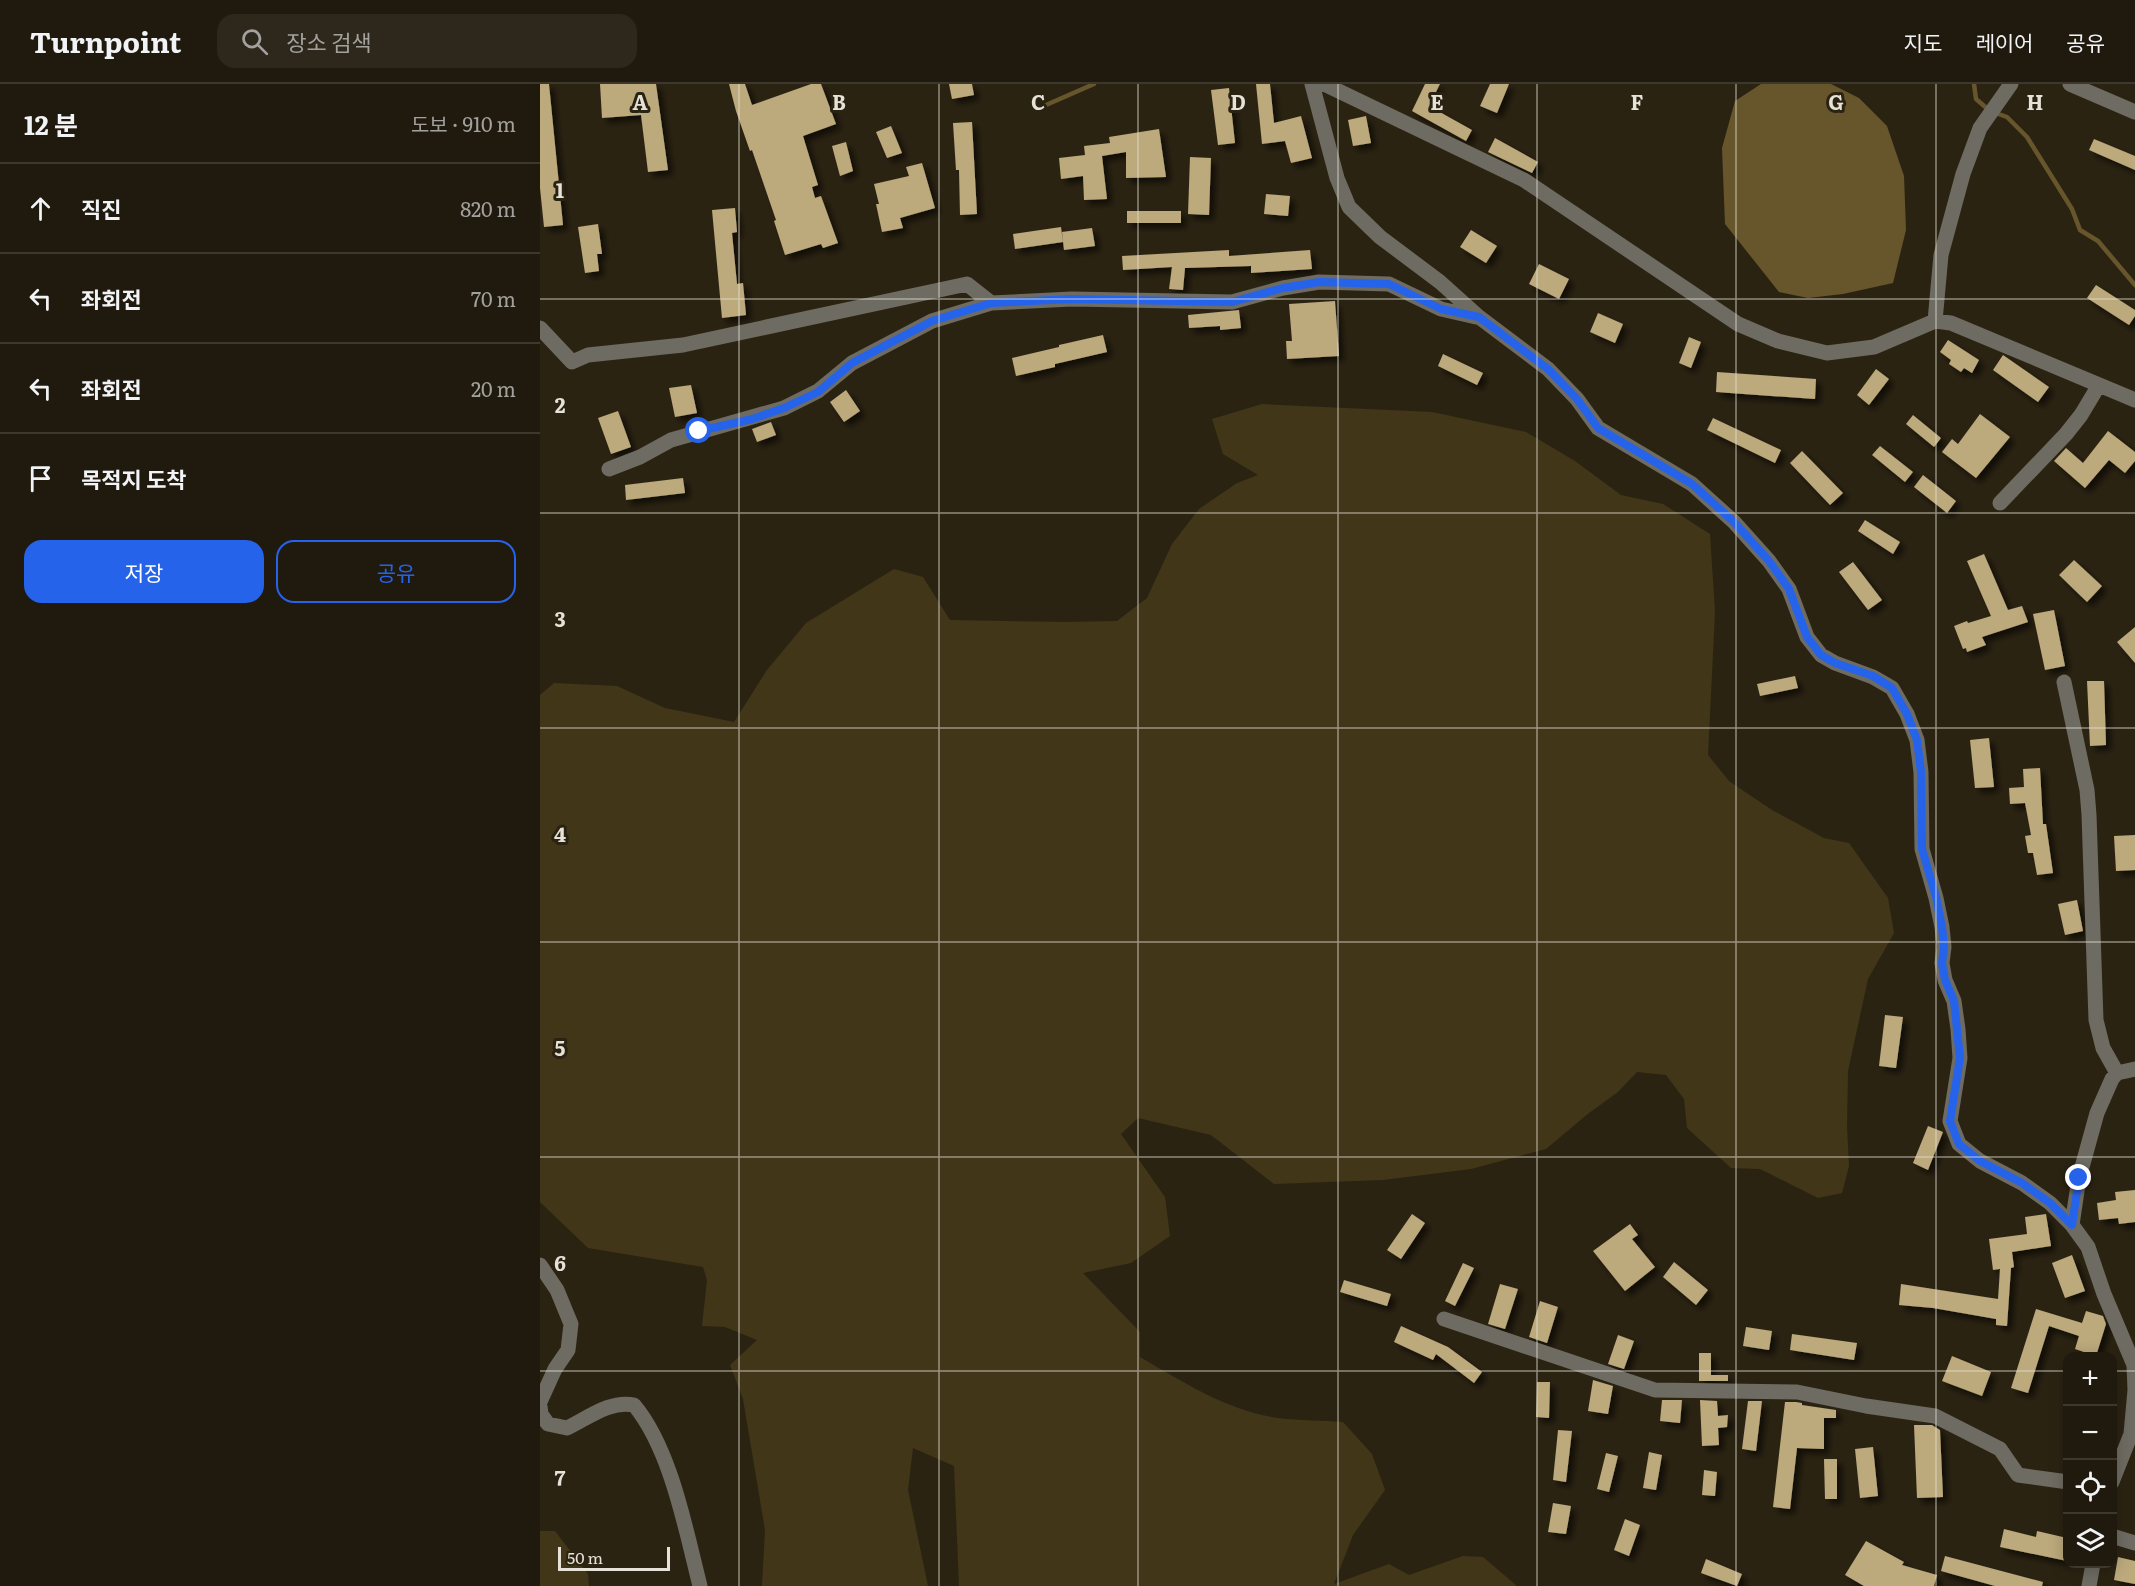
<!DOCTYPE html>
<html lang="ko">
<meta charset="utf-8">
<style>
:root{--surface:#201a0e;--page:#2d271c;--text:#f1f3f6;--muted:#a2a19e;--line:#3d382e;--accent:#2563eb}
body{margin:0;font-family:Literata,"Noto Sans KR",serif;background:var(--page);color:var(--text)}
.controls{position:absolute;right:18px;bottom:18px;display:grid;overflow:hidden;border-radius:12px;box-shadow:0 3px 15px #0003}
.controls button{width:54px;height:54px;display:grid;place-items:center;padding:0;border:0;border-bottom:2px solid var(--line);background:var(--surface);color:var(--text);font:30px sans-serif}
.scale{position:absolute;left:18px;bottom:15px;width:112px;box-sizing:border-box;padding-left:6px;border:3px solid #e6e2d7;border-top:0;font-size:16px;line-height:21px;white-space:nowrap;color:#e6e2d7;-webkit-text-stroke:4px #2b2312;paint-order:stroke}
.stop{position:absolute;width:18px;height:18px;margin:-14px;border:4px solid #2563eb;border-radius:50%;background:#fff}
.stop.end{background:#2563eb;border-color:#fff;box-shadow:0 2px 6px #0008}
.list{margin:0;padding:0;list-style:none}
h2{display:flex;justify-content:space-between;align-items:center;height:78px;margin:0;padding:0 24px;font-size:26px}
h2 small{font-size:20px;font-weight:400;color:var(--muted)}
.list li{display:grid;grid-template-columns:39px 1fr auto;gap:18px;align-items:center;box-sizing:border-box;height:90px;padding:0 24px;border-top:2px solid var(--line)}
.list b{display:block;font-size:22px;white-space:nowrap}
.list em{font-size:20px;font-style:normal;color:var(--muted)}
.actions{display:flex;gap:12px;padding:18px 24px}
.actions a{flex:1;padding:14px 0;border:2px solid var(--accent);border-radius:18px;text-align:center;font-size:21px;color:var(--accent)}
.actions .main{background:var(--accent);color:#fff}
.icon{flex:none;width:33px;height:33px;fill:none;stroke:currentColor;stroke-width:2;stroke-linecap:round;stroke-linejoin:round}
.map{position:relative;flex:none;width:1595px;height:1502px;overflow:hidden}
header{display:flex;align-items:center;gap:36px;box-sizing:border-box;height:84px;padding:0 30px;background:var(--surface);border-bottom:2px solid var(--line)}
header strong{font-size:28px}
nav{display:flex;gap:33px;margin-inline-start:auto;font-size:21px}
.search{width:420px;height:54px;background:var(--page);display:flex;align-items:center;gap:15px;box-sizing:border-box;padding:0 21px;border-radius:18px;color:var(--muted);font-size:22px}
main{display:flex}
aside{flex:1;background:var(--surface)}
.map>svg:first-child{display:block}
</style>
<header>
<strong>Turnpoint</strong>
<div class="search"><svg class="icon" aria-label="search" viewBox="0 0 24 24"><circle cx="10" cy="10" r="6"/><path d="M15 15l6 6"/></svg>장소 검색</div>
<nav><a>지도</a><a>레이어</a><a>공유</a></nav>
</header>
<main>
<aside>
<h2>12 분<small>도보 · 910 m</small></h2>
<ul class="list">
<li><svg class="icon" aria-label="ahead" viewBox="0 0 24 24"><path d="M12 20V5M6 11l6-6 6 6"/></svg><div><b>직진</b></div><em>820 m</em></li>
<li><svg class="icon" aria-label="left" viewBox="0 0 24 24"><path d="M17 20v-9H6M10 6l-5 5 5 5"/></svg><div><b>좌회전</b></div><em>70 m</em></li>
<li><svg class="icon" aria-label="left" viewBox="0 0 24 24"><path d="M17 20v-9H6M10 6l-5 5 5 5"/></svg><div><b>좌회전</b></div><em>20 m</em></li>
<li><svg class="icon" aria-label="arrive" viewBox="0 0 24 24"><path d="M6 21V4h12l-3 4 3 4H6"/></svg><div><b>목적지 도착</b></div></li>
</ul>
<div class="actions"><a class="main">저장</a><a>공유</a></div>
</aside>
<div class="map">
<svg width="1595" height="1502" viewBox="0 0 1595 1502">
<defs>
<filter id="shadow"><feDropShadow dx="5" dy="5" stdDeviation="3" flood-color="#0009"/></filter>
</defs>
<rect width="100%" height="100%" fill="#2b2312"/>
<path fill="#423619" d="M722 320 892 328 986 348 1035 377 1081 411 1123 420 1170 450 1175 528 1168 671 1189 697 1232 726 1284 754 1309 759 1348 814 1354 849 1328 895 1308 987 1307 1043 1309 1082 1302 1109 1278 1114 1220 1085 1191 1084 1147 1044 1144 1015 1126 991 1097 988 1078 1008 1049 1029 1006 1065 931 1085 843 1096 734 1100 671 1051 598 1034 581 1050 625 1113 630 1152 591 1179 543 1189 600 1248V1273C643 1298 688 1327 738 1334 759 1337 782 1336 803 1338L832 1370 845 1406 813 1451 794 1500 849 1480 869 1491 923 1472 943 1473 977 1502H419L414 1382 373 1364 368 1406 388 1502H222L225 1446 203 1315 190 1281 217 1256 185 1243 162 1242 167 1196 163 1183 48 1164 0 1118V611L14 599 77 602 125 624 194 638 227 586 266 539 354 485 383 493 410 536 527 538 577 537 607 514 632 460 659 425 697 399 718 391 683 370 672 335Z
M0 1447H15L48 1490 49 1502H0Z"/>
<path fill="#67562c" d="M1221 0H1291L1319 14 1347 42 1364 92 1366 146 1353 199 1303 210 1268 214 1239 208 1185 140 1182 64 1195 17Z"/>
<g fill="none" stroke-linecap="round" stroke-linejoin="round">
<path stroke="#67562c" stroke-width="4.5" d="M1434 0 1436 15 1450 27 1467 33 1487 53 1532 125 1540 146 1558 157 1595 201
M506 21 554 0"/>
</g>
<path fill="#bca97c" filter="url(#shadow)" d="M0 0H9L23 141 4 143 0 104Z
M60 0H116L128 86 108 88 101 31 62 34Z
M189 0H205L212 21 271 0H281L296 40 263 52 278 101 272 103 275 114 281 112 298 159 283 164 281 160 245 171 234 137 236 136 212 66 210 67 196 27Z
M409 0H432L434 11 412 15Z
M716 0H730L734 39 761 32 772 74 751 79 745 57 722 60Z
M885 0H900L889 22 932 46 926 57 872 27Z
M950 0H969L957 29 940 22Z
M689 4 695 59 678 61 671 6Z
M826 32 831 59 813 62 808 36Z
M432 38 437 130 420 131 419 86H416L413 39Z
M351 42 362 69 347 74 336 48Z
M619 45 626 93 586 94V68L562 72 567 115 544 116 543 92 521 95 519 74 545 71 544 62 570 59 569 53Z
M955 54 998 78 992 89 948 68Z
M1554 55 1595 72V86L1549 66Z
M306 58 313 87 300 92 292 62Z
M650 73 671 74 669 131 648 130Z
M382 79 395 124 360 134 363 144 342 148 336 120H339L334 100 369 92 366 83Z
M726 110 750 112 748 132 724 130Z
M195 124 197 148 192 149 197 200 203 199 206 231 182 234 172 126Z
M587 127H641V139H587Z
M58 140 62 170H57L59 187 45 189 38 143Z
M521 143 523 158 475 165 473 150Z
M552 144 555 162 524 166 522 148Z
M931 146 957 162 946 179 920 163Z
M689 166V172L770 166 772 185 711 189V182L645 184 643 206 629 205 632 183 583 186 582 172Z
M999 180 1029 195 1019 215 989 200Z
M1556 201 1595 226V232L1589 241 1547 214Z
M795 217 799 272 747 275 746 257H752L749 220Z
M699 226 701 244 680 246V242L649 244 648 231Z
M1058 229 1083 240 1075 259 1050 248Z
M563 251 567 268 515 280V283L476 292 472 274 519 263V261Z
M1149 253 1161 258 1151 284 1139 279Z
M1408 256 1439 276 1432 289 1424 284 1421 288 1409 280 1411 276 1400 268Z
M903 270 943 289 937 301 898 282Z
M1463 271 1509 303 1498 318 1453 286Z
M1336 285 1349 295 1329 321 1317 311Z
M1177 288 1276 295 1275 315 1176 308Z
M151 301 157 329 135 333 129 304Z
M306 306 320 327 304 338 290 318Z
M78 327 91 363 71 370 58 334Z
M1440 330 1470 353 1436 394 1402 368 1412 355 1418 360Z
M1373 331 1401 354 1394 363 1366 340Z
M1173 334 1241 366 1235 379 1167 346Z
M231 338 236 351 217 358 212 345Z
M1568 347 1595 368V377L1585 389 1569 376 1545 404 1514 377 1526 364 1543 379Z
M1340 362 1373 388 1365 398 1332 371Z
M1262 367 1303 409 1290 421 1250 379Z
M1383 391 1416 417 1407 429 1374 403Z
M143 394 145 409 86 416 85 401Z
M1325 436 1360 458 1353 470 1318 447Z
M1444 470 1468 526 1482 522 1488 538 1442 553 1446 561 1427 568 1426 564 1423 565 1414 542 1427 537 1428 539 1451 532 1427 477Z
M1534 476 1562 502 1547 518 1519 491Z
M1313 478 1342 516 1328 526 1299 488Z
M1514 526 1525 582 1505 586 1493 530Z
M1595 543V579L1577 558Z
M1255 592 1258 604 1220 612 1217 600Z
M1547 597H1564L1566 661 1550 662Z
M1449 654 1454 703 1435 704 1430 656Z
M1500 684 1503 740H1506L1513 789 1497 791 1493 769H1488L1485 752 1491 751 1485 719 1470 720 1469 704 1484 703 1483 685Z
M1595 751V786L1576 787 1574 752Z
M1537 816 1543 847 1525 851 1518 820Z
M1345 931 1363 933 1356 984 1339 982Z
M1388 1042 1403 1048 1388 1086 1373 1079Z
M1595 1106V1138L1579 1140 1578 1134 1559 1136 1557 1119 1576 1116 1575 1108Z
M872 1130 885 1139 861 1175 847 1166Z
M1506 1130 1511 1162 1472 1168 1474 1183 1471 1184 1467 1242 1456 1241V1235L1393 1224 1359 1221 1361 1200 1458 1215 1460 1185 1453 1186 1449 1155 1487 1150 1485 1133Z
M1090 1140 1098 1151 1092 1155 1115 1183 1085 1207 1053 1167Z
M1532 1171 1545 1207 1525 1214 1512 1179Z
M1134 1178 1168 1206 1156 1221 1123 1193Z
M923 1179 934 1184 915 1222 905 1217Z
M804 1196 851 1210 847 1222 800 1208Z
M960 1200 978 1205 965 1245 948 1240Z
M1000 1217 1018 1223 1007 1259 989 1253Z
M1496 1225 1542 1239 1546 1227 1563 1232 1566 1240 1556 1272 1535 1265 1539 1252 1509 1242 1488 1309 1471 1304Z
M861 1242 908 1263 942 1288 934 1299 896 1270 893 1276 854 1258Z
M1206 1243 1232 1247 1229 1266 1203 1262Z
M1252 1250 1317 1259 1314 1276 1250 1266Z
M1078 1251 1094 1257 1084 1285 1068 1280Z
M1159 1269H1171V1291H1188V1297H1159Z
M1412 1272 1451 1288 1442 1312 1402 1297Z
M1053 1296 1073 1302 1068 1330 1048 1327Z
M997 1298H1010L1009 1334 996 1333Z
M1122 1316H1142L1140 1339 1120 1337Z
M1160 1316 1177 1317 1178 1332 1188 1331 1187 1343 1178 1344 1179 1361 1162 1362Z
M1208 1317H1222L1216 1367 1202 1365Z
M1245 1318H1256L1262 1319V1321L1296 1326V1334H1284V1365L1257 1364 1250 1425 1233 1423Z
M1374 1341H1392L1400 1346 1403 1413 1377 1414Z
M1018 1346 1032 1347 1026 1398 1013 1396Z
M1333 1363 1338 1412 1320 1414 1315 1365Z
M1109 1368 1122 1371 1116 1406 1103 1404Z
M1066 1369 1078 1372 1069 1408 1057 1405Z
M1284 1375H1297V1415H1285Z
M1164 1386 1177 1388 1175 1412 1162 1411Z
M1013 1419 1031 1422 1026 1450 1008 1448Z
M1085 1435 1100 1441 1089 1472 1074 1466Z
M1464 1445 1496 1453 1497 1447 1527 1454V1477L1460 1463Z
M1326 1457 1364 1478 1362 1481 1397 1491 1394 1502H1324L1305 1491Z
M1405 1472 1503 1498 1502 1502H1455L1401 1487Z
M1578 1473 1595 1477V1500L1574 1496Z
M1166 1475 1202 1490 1197 1502 1161 1489Z"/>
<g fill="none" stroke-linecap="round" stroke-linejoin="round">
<path stroke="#6e6b62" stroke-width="15" d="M772 0 797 94 809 123 840 153 900 198 939 233 1008 285 1037 315 1058 344 1152 400 1194 438 1229 477 1249 505 1267 553 1281 571 1295 579 1333 593 1352 604 1367 630 1377 656 1381 688 1382 765 1396 814 1402 843 1404 863 1402 879 1405 896 1414 917 1418 945 1420 974 1410 1037 1419 1060 1440 1077 1482 1099 1510 1119 1532 1141 1548 1163 1564 1210 1594 1281 1595 1306 1591 1350 1572 1398
M784 0 984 96 1198 240 1238 257 1287 269 1334 263 1395 237 1411 239 1595 316
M1530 0 1595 28
M1395 237 1401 171 1423 90 1440 44 1471 0
M0 244 32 278 48 271 143 261 427 200 451 219 532 215 692 218 743 204 779 198 849 200 901 225 936 233
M69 385 100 373 131 356 244 324 278 307 312 279 392 237 451 219
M1460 419 1526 350 1541 331 1559 301
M1524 598 1547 706 1549 731 1556 936 1563 964 1577 989
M1532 1141 1539 1094 1557 1029 1572 995 1577 989 1595 985
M0 1181 17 1206 31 1240 28 1266 15 1285 0 1318
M904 1235 1115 1306 1257 1308 1326 1322 1395 1332 1460 1365 1478 1391 1528 1398
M0 1322 1 1330 8 1340 27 1344C48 1334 70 1316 94 1321 131 1365 146 1447 160 1502
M1572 1452 1595 1459
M1549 1502 1553 1480"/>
</g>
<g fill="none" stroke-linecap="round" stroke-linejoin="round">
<path stroke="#2563eb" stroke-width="8" d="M159 347 212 335 244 324 278 308 312 279 392 237 451 219 532 215 692 218 743 204 779 198 849 200 901 225 939 233 1008 285 1037 315 1058 344 1152 400 1194 438 1229 477 1249 505 1267 553 1281 571 1295 579 1333 592 1352 604 1367 630 1377 656 1381 688 1382 765 1396 813 1402 843 1404 863 1402 879 1405 896 1414 917 1420 974 1410 1037 1419 1060 1440 1077 1482 1099 1510 1119 1532 1141 1539 1094"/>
</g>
<path fill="none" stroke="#e6e2d7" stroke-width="1.5" stroke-opacity="0.55" d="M199 0V1502M399 0V1502M598 0V1502M798 0V1502M997 0V1502M1196 0V1502M1396 0V1502M0 215H1595M0 429H1595M0 644H1595M0 858H1595M0 1073H1595M0 1287H1528M1572 1287H1595"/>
<g font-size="20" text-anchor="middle" font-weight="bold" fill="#e6e2d7" stroke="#2b2312" stroke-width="6" stroke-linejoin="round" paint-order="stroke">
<text x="100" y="26">A</text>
<text x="299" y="26">B</text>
<text x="498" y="26">C</text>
<text x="698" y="26">D</text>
<text x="897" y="26">E</text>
<text x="1097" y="26">F</text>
<text x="1296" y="26">G</text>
<text x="1495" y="26">H</text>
<text x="20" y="114">1</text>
<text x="20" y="329">2</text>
<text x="20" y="543">3</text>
<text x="20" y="758">4</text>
<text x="20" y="972">5</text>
<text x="20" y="1187">6</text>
<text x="20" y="1402">7</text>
</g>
</svg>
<div class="controls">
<button>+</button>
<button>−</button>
<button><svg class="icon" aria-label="locate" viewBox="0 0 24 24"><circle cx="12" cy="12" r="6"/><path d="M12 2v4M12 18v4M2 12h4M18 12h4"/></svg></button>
<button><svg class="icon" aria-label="layers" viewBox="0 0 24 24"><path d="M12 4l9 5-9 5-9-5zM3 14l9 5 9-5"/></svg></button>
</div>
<div class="scale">50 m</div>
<div class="stop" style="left:159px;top:347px"></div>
<div class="stop end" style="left:1539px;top:1094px"></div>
</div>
</main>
